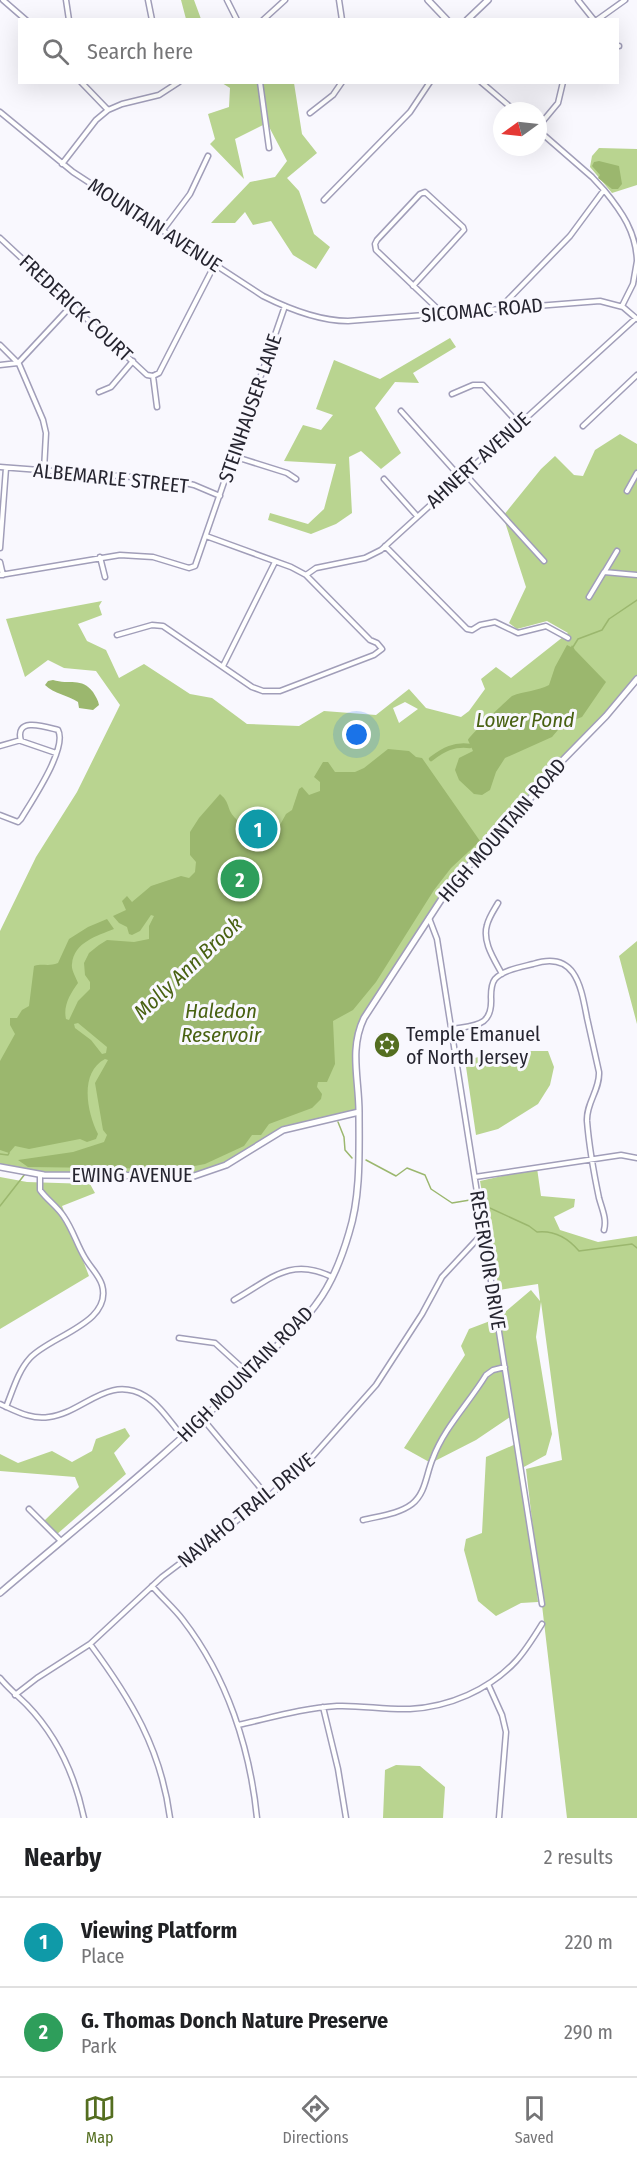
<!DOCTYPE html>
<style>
:root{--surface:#fff;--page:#f2f2f2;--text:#202124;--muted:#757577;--line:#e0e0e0;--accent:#546e20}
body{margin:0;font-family:"Fira Sans Condensed",sans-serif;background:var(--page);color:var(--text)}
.compass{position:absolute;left:493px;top:102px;width:54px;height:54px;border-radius:50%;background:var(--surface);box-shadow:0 6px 24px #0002;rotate:255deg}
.you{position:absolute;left:357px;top:735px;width:21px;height:21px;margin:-15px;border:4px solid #fff;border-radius:50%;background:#1a73e8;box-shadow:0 0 0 9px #1a73e833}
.badge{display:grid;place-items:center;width:39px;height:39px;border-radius:50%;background:var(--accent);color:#fff;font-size:20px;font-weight:700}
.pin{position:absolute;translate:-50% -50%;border:3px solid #fff;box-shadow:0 2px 6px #0006}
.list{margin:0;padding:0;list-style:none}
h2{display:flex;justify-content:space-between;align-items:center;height:78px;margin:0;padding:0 24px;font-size:26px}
h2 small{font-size:20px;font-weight:400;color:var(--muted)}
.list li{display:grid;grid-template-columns:39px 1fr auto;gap:18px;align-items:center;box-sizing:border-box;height:90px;padding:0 24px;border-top:2px solid var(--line)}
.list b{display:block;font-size:22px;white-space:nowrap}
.list p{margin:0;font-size:20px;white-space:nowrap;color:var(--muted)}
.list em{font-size:20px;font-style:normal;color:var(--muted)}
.icon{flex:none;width:33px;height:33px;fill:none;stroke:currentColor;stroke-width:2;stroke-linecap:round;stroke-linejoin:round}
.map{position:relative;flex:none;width:637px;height:1818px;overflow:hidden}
.search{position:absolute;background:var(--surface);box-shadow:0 6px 24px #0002;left:18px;right:18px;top:18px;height:66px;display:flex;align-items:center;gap:15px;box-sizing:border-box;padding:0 21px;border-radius:0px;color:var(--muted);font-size:22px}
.sheet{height:258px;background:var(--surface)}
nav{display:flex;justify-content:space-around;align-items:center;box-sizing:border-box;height:84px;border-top:2px solid var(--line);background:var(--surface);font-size:16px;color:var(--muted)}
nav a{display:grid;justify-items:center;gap:3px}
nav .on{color:var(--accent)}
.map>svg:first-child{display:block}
</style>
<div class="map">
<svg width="637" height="1818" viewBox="0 0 637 1818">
<rect width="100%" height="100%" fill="#f9f8fe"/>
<path fill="#b9d490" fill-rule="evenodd" d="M181 0H194L201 19H186Z
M222 83H294L302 134 317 153 287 178 299 191 314 234 330 247 316 269 293 255 271 221 253 225 245 212 235 223H211L250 182 275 177 287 161 267 123 235 139 244 179 210 144 215 139 208 114 229 107 230 88Z
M599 148 637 149V185L612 193 590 167 592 156Z
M450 338 456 347 413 373 419 383 395 382 375 408 401 453 381 469 361 451 349 457 352 513 336 524 311 534 268 520 270 513 308 524 324 509 336 464 284 461 303 425 321 430 333 415 316 409 334 360 380 379Z
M620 434 637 444V679L452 883 364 1018 358 1033 359 1112 290 1127 239 1158 203 1174 44 1175 0 1167V931L36 857 77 792 120 705 96 671 64 668 48 660 25 677 6 619 102 601 99 606 102 615 78 624 87 641 106 650 119 678 144 664 190 694 212 698 247 724 299 726 324 711 376 715 409 689 426 708 461 717 469 711 485 689 481 679 496 667 511 678 568 633 547 621 517 629 509 623 526 587 503 516 541 469 555 456 574 475 583 476 595 450ZM405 702 418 709 399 723 393 708Z
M637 941V1024L619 956Z
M525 1051H548L554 1067 550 1085 538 1104 498 1129 476 1135 465 1060 488 1055Z
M537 1168 541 1196 575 1199 574 1207 554 1217 560 1230 598 1242 637 1236V1818H567L526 1469 562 1460 541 1302 536 1337 552 1434 546 1455 522 1468 538 1602 521 1603 496 1616 478 1601 464 1550 466 1539 482 1533 486 1457 518 1443 513 1415 476 1440 431 1463 404 1448 465 1355 461 1346 469 1329 498 1318 531 1290 540 1301 538 1284 499 1290 480 1181Z
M0 1177 27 1182 90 1184 95 1193 62 1206 89 1276 0 1329Z
M125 1428 130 1436 114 1453 126 1474 56 1535 44 1521 79 1487 75 1477 0 1471V1454L18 1463 52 1451 72 1462 92 1451 96 1439Z
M396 1765 420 1766 445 1787 443 1818H383L385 1770Z"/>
<path fill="#9bb76e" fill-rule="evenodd" d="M599 161 619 166 622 184 618 189H612L598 178 600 175 592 166 594 162Z
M567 645 571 647 572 645 575 650 606 682 582 717 563 724 552 737 505 758 496 772 490 790 482 795 474 794 459 780 455 770 459 758 473 751 468 740C469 736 509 698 512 696 524 691 538 691 549 685L555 667Z
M53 680C69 685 82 677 93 692 96 697 98 700 99 705L93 710 79 708 78 702C68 695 54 694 45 685L48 681Z
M388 749 409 751 416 757 422 758 480 841 451 868 434 890 376 982 353 1010 333 1021 335 1064 327 1082H318L317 1087 322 1094 321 1099 312 1108 269 1124 261 1135H252L244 1146 205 1164 179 1169 28 1167 18 1160 73 1152 104 1142 107 1135 103 1130 95 1083 108 1060 105 1059C79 1073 87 1112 98 1134L96 1139 87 1142 80 1139 29 1149 15 1146 9 1153 0 1150V1061L15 1034 10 1025V1018H17L22 1010 29 1006 34 966C43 963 48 967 58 963L69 939 88 927 107 919 114 929C97 936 74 942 72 964 71 970 76 977 78 983 70 994 63 1006 66 1019L69 1020 78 1001 90 989V982L85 975 84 963 89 953 99 945 107 940 134 942 149 939V926L154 916 151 915 140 931 132 935 129 934 127 927 119 923 113 916 126 910 122 901 127 896 132 902 151 886 181 876 189 878 195 872 196 862 190 855V832L199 818 220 794C227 800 227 803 230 811 236 824 256 831 268 837L275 834 286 814 292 810 299 789 302 787 309 795 320 791V782L314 777 323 762H328L335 772H355L364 768ZM78 1023 107 1047 106 1053 102 1054 91 1040 75 1028 74 1024Z"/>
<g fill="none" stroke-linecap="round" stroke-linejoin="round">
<path stroke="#9bb76e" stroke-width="1.5" d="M573 647 578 639 602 630 609 619 637 600
M338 1122 344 1137 345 1150 352 1158
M0 1154 8 1155 9 1153
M366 1160 396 1176 407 1168 425 1175 431 1189 452 1203 470 1200 479 1203 529 1226 537 1232C555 1230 568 1238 579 1251L632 1244 637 1248
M0 1206 25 1174"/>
<path stroke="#9bb76e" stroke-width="4.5" d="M431 759C444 749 454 744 470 746"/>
<g stroke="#a19eb9" stroke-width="7">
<path id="street" d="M3 0 26 20
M66 0 69 20
M148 0 152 20
M227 0 237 20
M339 0 342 20
M578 0 594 20
M263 20 285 0
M597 20 625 0
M618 46H619
M81 82 108 110
M260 82 269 148
M481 82 515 111
M0 112 73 172 263 296C289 309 319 321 348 321L600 301 623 307 637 319
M310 113 333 95 342 82
M538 127 558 103 563 82
M62 164 96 120 108 110 122 104 159 95 179 82
M604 190C622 212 636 232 637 261
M324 200 410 112 430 82
M163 230 190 194 208 156
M0 238 147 375 153 376
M413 286 464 230 463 227 425 192 420 194 377 240 375 244 376 250 442 313
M622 306 633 284 637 261
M500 308 570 236 604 190 592 177 538 130
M0 345 19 364 43 420 46 433 44 470
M0 365 18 363 72 305
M99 392 111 387 133 361
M452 394 473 385H483L519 424
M157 407 153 376 159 373 215 264
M401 411 461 478
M583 426 637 375
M233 456 287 473 296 479
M0 467 172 480 194 485 220 496
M465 474 544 561
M384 479 417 516
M627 491 637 473
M385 546 467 629 472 630 480 625 495 622 518 633 546 626 568 638
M0 548 6 468
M100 557 105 577
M0 562 3 575
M605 571 617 551
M0 575 120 555 153 557 189 568 195 566 285 306
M306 575 316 568 365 558 381 550 636 318
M589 597 604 572 637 575
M117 635 152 625 163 626 252 687 263 691H280L374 655 382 649 377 643 370 640 306 575 291 567 206 536
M223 666 275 562
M0 746 21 740
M0 815 18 822 21 819C31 802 68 748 58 730 46 727 14 716 21 741L56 753
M498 903C494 910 489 917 487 925 482 942 494 959 502 974
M429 918 437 939 542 1604
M452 1029C475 1025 493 1027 491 997 491 991 491 984 495 979 503 970 521 967 533 964 576 950 581 987 587 1018 591 1036 595 1054 599 1072 600 1090 586 1103 587 1121 589 1146 594 1174 599 1198 602 1209 607 1219 604 1230
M475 1177 621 1155 637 1158
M234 1300C270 1280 290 1256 332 1277
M179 1338 215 1343 249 1374
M0 1404C16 1411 31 1420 49 1417 83 1413 108 1374 145 1396 160 1405 171 1423 183 1437
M6 1407C13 1390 18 1371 30 1358 50 1336 113 1323 102 1285 99 1275 90 1267 85 1258 77 1245 73 1230 64 1217 57 1206 47 1200 40 1190V1175
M202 1418 268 1497
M29 1509 61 1541
M363 1520C379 1516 399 1514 412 1504 426 1493 426 1474 433 1458 444 1428 469 1403 486 1375L493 1370 505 1367
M152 1586C162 1598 174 1608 183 1620 227 1677 250 1748 257 1818
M90 1644C131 1699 161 1749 170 1818
M0 1678C8 1688 18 1696 27 1705 57 1736 75 1776 84 1818
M488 1684 502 1715 506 1732 499 1818
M15 1695 37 1678 90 1644 162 1577 268 1497 313 1456 376 1385 422 1314 442 1277 483 1233
M323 1707 338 1769 346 1818
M238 1725C270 1718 303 1708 337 1706 361 1705 385 1710 410 1709 449 1707 489 1690 516 1661 526 1650 534 1637 542 1624"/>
</g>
<g stroke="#a19eb9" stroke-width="8">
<path id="secondary" d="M428 0 447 20
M467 20 488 0
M0 1167 44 1175 194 1176 226 1165 283 1130 359 1112
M0 1593C88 1518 180 1445 261 1362 279 1342 302 1325 317 1303 332 1283 342 1257 349 1233 361 1195 359 1151 359 1112 359 1079 349 1049 364 1018L452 883 504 830 557 766 606 716 637 679"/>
</g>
<use href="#street" stroke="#fff" stroke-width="4"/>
<use href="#secondary" stroke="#fff" stroke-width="5"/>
</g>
<defs>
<g id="synagogue-disc" transform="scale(1.35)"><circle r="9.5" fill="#546e20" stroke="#f9f8fe"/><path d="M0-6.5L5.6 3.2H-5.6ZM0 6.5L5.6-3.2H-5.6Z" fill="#fff"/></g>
</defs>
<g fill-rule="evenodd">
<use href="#synagogue-disc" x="387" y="1045"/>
</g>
<g text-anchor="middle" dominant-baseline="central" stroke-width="6" stroke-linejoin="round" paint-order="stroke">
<g font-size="20" fill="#262530" stroke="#f9f8fe">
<text transform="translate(155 225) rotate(33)">MOUNTAIN AVENUE</text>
<text transform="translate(76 308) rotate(43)">FREDERICK COURT</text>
<text transform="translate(482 310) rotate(-5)">SICOMAC ROAD</text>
<text transform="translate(250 408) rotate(-71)">STEINHAUSER LANE</text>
<text transform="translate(478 460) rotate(-42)">AHNERT AVENUE</text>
<text transform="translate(111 478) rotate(6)">ALBEMARLE STREET</text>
<text transform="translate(502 830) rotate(-49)">HIGH MOUNTAIN ROAD</text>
<text x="132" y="1175">EWING AVENUE</text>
<text transform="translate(488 1260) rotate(81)">RESERVOIR DRIVE</text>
<text transform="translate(245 1374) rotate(-45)">HIGH MOUNTAIN ROAD</text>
<text transform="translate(246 1510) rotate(-39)">NAVAHO TRAIL DRIVE</text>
</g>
<g font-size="20" fill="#262530" stroke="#f9f8fe" text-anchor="start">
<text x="406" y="1034">Temple Emanuel<tspan x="406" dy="23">of North Jersey</tspan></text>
</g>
<g font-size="21" font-style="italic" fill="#486112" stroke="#f9f8fe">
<text x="525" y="720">Lower Pond</text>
<text transform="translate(188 968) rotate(-43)">Molly Ann Brook</text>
<text x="221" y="1011">Haledon<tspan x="221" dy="24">Reservoir</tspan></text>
</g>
</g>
</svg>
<svg class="compass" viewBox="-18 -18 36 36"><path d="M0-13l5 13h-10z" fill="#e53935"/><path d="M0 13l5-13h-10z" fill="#757577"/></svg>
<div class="you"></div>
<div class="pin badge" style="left:258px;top:829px;background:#0f9aa8">1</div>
<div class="pin badge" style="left:240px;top:879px;background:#2e9e5b">2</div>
<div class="search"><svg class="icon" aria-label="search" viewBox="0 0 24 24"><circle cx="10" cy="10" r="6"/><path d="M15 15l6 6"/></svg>Search here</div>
</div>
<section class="sheet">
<h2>Nearby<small>2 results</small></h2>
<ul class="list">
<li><span class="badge" style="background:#0f9aa8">1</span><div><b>Viewing Platform</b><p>Place</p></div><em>220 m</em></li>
<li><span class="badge" style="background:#2e9e5b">2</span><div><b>G. Thomas Donch Nature Preserve</b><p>Park</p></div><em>290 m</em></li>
</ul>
</section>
<nav>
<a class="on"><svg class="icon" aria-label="map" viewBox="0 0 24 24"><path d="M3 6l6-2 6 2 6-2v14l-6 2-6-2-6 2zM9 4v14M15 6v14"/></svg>Map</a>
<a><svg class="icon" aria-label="directions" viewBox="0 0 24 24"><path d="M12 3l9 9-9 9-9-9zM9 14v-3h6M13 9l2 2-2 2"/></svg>Directions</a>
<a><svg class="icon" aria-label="saved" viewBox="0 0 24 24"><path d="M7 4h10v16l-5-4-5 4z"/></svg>Saved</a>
</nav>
